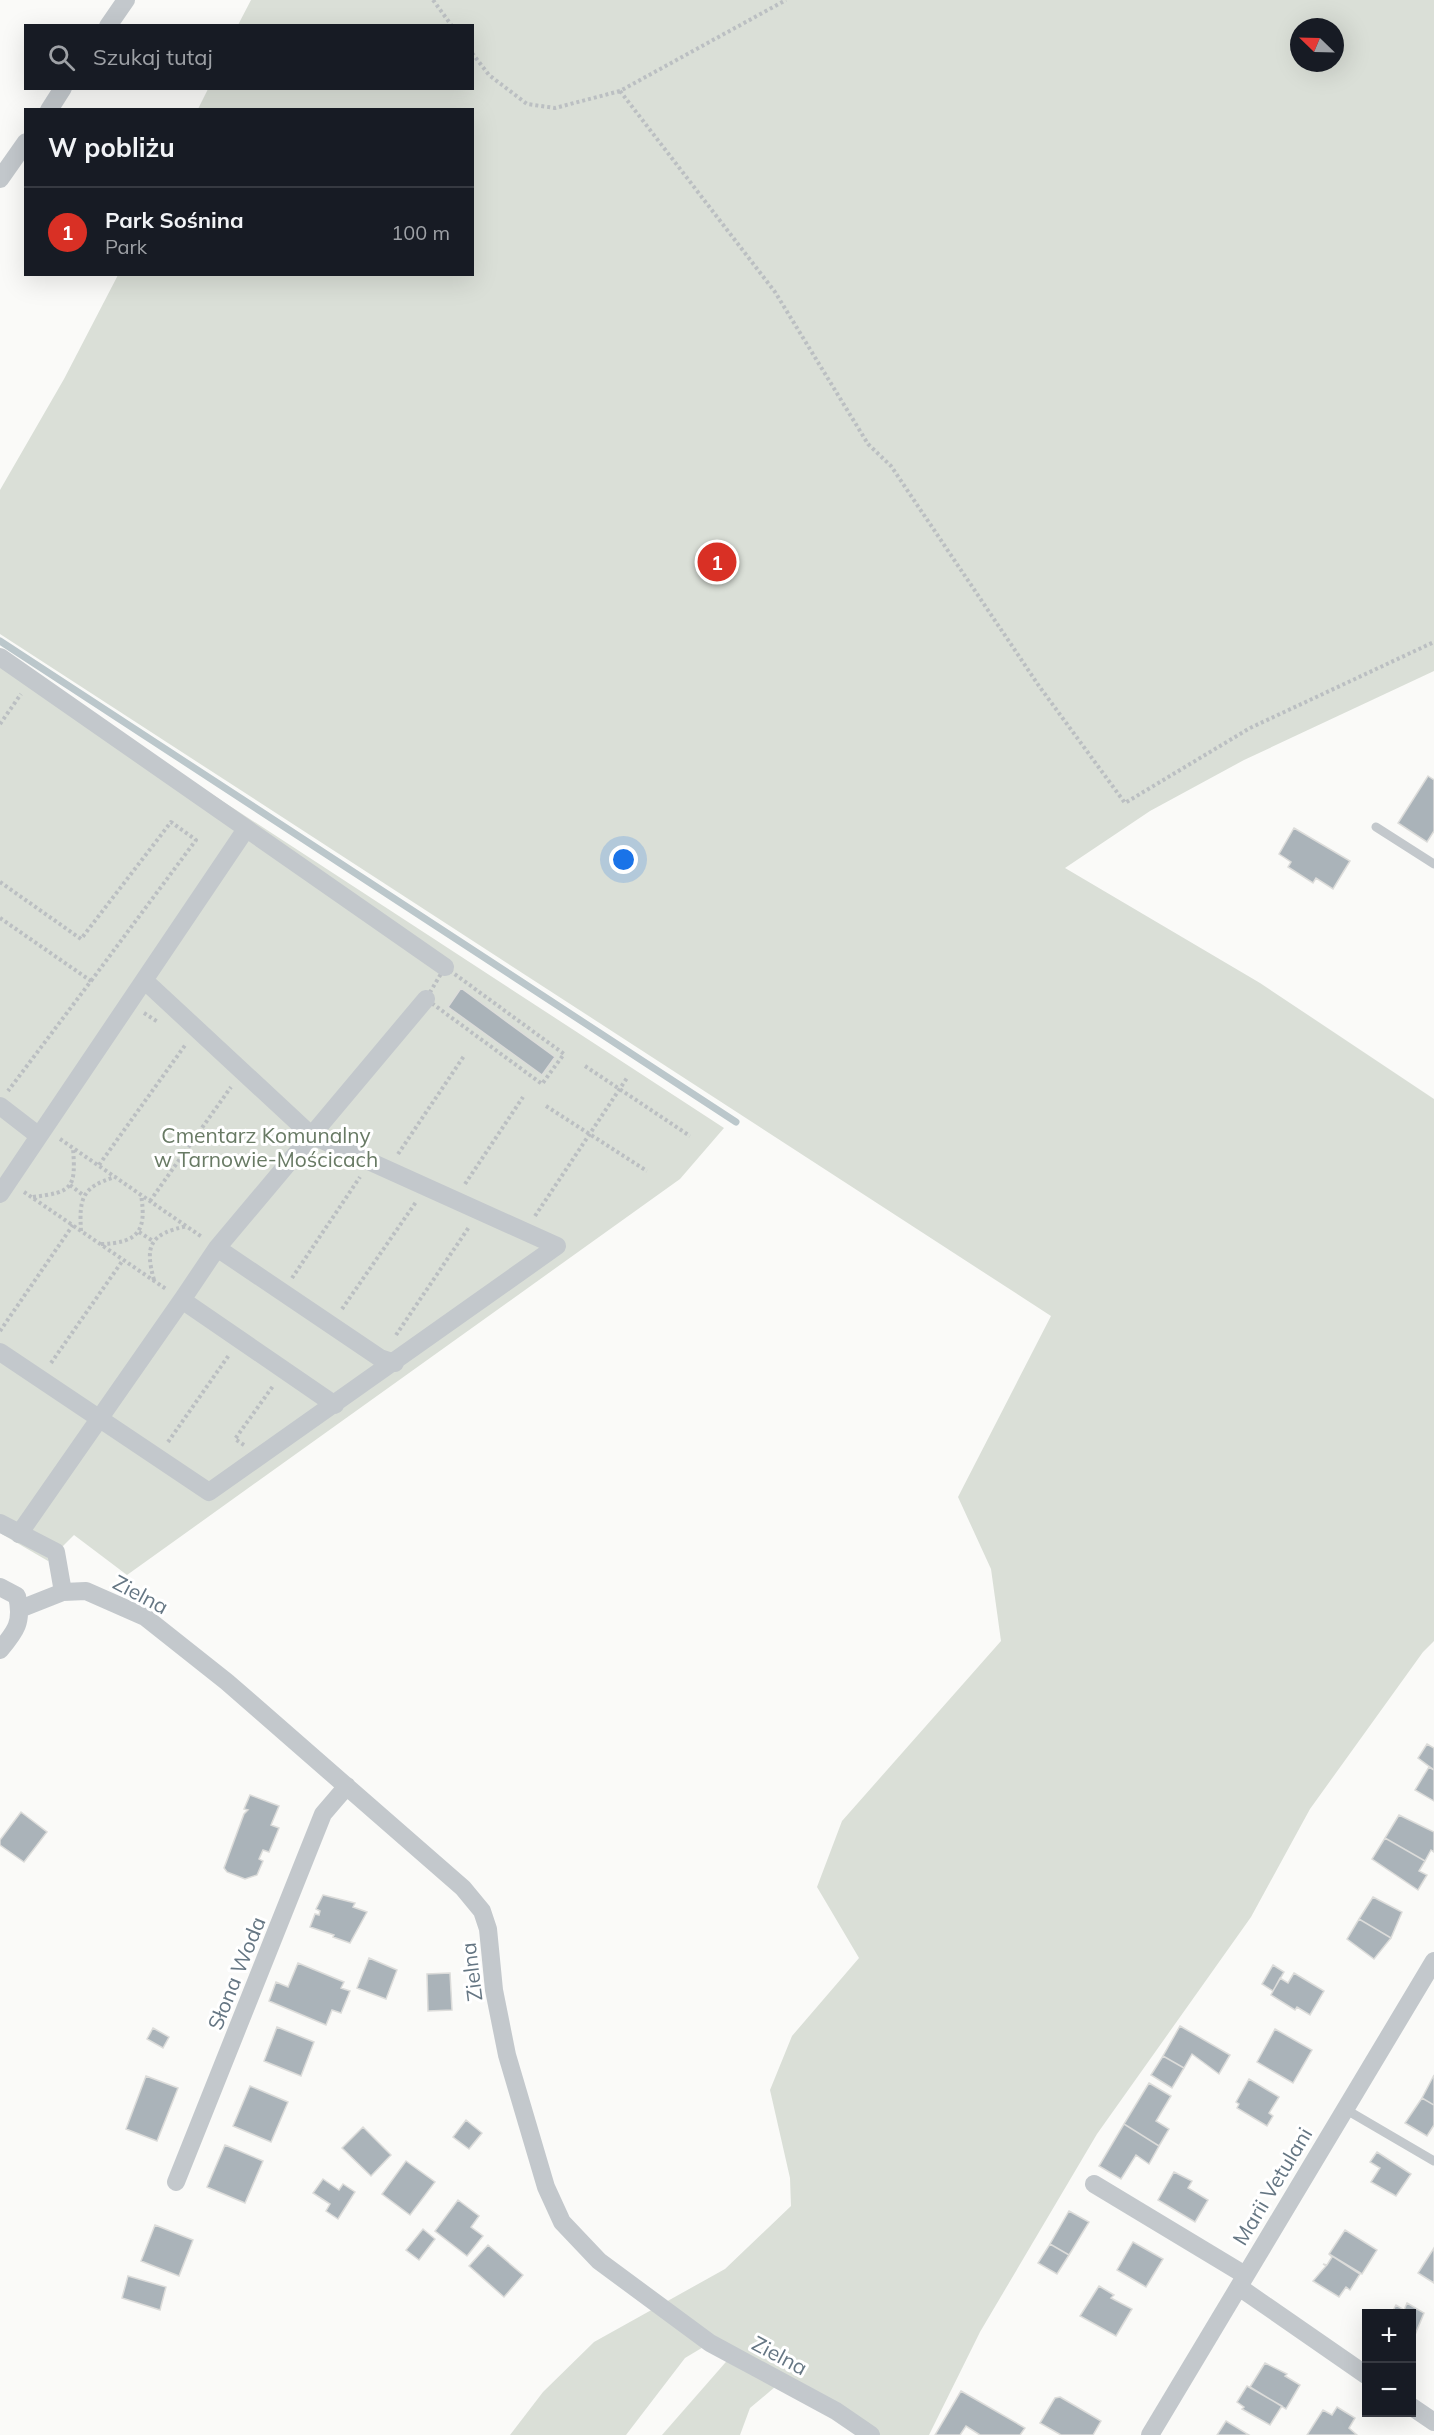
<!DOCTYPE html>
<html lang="pl">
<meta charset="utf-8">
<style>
:root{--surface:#171b24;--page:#20242c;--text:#f1f3f6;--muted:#9ea1a6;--line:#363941;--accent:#d93025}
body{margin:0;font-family:Mulish,sans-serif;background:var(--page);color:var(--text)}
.controls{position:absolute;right:18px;bottom:18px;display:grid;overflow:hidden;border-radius:0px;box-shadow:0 6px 24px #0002}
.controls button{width:54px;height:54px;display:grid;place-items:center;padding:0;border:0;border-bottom:2px solid var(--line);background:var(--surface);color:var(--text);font:30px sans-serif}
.compass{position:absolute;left:1290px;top:18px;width:54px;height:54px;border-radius:50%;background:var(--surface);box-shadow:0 6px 24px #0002;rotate:293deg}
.you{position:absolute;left:624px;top:860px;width:21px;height:21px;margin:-15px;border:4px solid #fff;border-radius:50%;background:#1a73e8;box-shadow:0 0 0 9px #1a73e833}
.badge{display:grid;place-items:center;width:39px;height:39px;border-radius:50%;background:var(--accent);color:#fff;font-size:20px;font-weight:700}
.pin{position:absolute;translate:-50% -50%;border:3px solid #fff;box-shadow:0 2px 6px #0006}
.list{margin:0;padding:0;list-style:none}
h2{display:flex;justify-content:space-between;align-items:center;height:78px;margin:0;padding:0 24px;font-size:26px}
h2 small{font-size:20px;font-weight:400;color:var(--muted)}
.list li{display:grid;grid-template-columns:39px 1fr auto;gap:18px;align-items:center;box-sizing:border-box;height:90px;padding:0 24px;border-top:2px solid var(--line)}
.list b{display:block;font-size:22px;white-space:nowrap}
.list p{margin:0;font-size:20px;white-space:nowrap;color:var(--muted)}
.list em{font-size:20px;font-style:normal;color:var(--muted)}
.icon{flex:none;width:33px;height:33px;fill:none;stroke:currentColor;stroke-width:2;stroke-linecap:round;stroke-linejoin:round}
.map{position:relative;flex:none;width:1434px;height:2435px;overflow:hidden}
.search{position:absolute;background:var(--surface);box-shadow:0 6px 24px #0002;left:24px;top:24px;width:450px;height:66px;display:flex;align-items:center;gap:15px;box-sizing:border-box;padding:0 21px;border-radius:0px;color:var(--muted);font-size:22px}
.panel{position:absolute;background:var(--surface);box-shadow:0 6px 24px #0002;left:24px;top:108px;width:450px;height:168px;border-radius:0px}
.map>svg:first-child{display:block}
</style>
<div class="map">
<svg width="1434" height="2435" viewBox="0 0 1434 2435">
<rect width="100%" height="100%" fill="#fafaf8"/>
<path fill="#dadfd7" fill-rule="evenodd" d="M251 0H1434V671L1244 760 1150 811 1065 868 1260 983 1434 1099V1641L1423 1652 1310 1809 1251 1917 1097 2134 980 2332 929 2435H872L782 2381 750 2408 740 2435H662L732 2355 710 2343 685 2358 626 2435H510L543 2392 594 2342 725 2269 791 2206 790 2178 770 2090 792 2036 859 1958 817 1887 842 1821 1001 1641 991 1569 958 1497 1051 1316 0 634V490L64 379 118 275 472 274V110L198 109 208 89 472 88V26L238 25ZM1299 27H1335V63H1299Z
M0 651 161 761 724 1128 680 1179 127 1575 74 1535 48 1561 0 1533Z"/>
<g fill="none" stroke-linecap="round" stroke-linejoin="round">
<path stroke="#bbc7cb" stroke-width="7" d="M0 641 736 1122"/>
</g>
<path fill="#aab3b9" stroke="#dcdcda" stroke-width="1.5" d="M1428 776 1434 780V831L1427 842 1398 823Z
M1294 828 1350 861 1333 889 1316 878 1313 883 1288 867 1291 862 1279 854Z
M461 988 555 1057 542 1075 448 1007Z
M1427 1744 1434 1748V1770L1418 1758Z
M1429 1767 1434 1770V1801L1415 1790Z
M250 1795 279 1806 271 1825 279 1828 269 1852 263 1850 259 1859 263 1861 257 1875 245 1879 227 1872 224 1868 244 1814 248 1810 244 1809Z
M21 1812 47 1832 24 1862 0 1845V1840Z
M1399 1815 1434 1832V1852L1431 1850 1425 1861 1385 1838Z
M1385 1838 1425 1861 1419 1871 1427 1875 1418 1890 1372 1859Z
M323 1895 355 1903 353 1907 367 1912 350 1943 333 1937 334 1935 310 1927 315 1914 319 1915 320 1911 316 1909Z
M1373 1897 1402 1912 1391 1938 1359 1919Z
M1359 1919 1391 1938 1374 1959 1347 1939Z
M369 1958 397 1970 386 1999 357 1988Z
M298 1963 344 1982 341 1988 350 1991 341 2013 332 2010 326 2025 269 2001 276 1982 288 1987Z
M1273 1965 1284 1972 1273 1991 1262 1984Z
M450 1973 452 2010 428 2011 427 1974Z
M1294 1973 1324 1991 1310 2015 1297 2007 1295 2010 1271 1995 1280 1978 1288 1983Z
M1180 2026 1230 2055 1219 2074 1192 2054 1184 2068 1163 2056Z
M277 2027 314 2042 301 2076 264 2061Z
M153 2028 169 2037 163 2048 147 2039Z
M1275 2029 1312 2050 1293 2083 1257 2062Z
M1163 2056 1184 2068 1172 2088 1151 2075Z
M1434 2075V2105L1422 2098Z
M146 2076 178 2088 157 2141 126 2129Z
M1249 2079 1279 2097 1269 2113 1273 2116 1267 2126 1237 2108 1239 2104 1236 2102Z
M1149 2083 1171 2096 1156 2121 1169 2129 1159 2146 1124 2124Z
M250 2086 288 2102 271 2142 233 2126Z
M1422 2098 1434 2105V2125L1427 2136 1405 2123Z
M466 2120 482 2133 469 2149 453 2137Z
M1124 2124 1159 2146 1149 2164 1136 2155 1121 2179 1099 2166Z
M363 2127 391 2155 371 2176 342 2148Z
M225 2145 263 2161 245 2203 207 2187Z
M1377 2152 1411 2174 1396 2196 1371 2182 1380 2168 1370 2162Z
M406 2161 435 2182 410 2215 382 2194Z
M1174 2172 1192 2181 1188 2188 1208 2200 1195 2222 1158 2200Z
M323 2179 339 2190 343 2184 355 2192 338 2219 326 2211 330 2204 313 2193Z
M458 2200 479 2216 471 2227 483 2236 467 2256 435 2231Z
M1069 2211 1089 2222 1069 2255 1050 2244Z
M155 2225 193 2240 179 2276 141 2261Z
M423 2229 435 2239 419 2260 406 2250Z
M1345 2230 1377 2250 1362 2274 1329 2254Z
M1133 2242 1163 2259 1146 2287 1117 2270Z
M1050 2244 1069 2255 1057 2274 1038 2263Z
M488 2245 523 2275 504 2297 469 2266Z
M1434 2248V2283L1418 2273Z
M1329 2254 1360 2274 1350 2290 1346 2287 1339 2297 1313 2281 1326 2266 1323 2264 1327 2265 1332 2257Z
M128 2276 166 2287 160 2310 122 2298Z
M1099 2286 1114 2295 1111 2298 1132 2309 1116 2336 1080 2316Z
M1407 2303 1424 2313 1412 2342V2314H1391L1396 2305 1404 2310Z
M1265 2363 1287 2374 1285 2376 1300 2385 1286 2409 1250 2387Z
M1247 2386 1282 2406 1270 2425 1242 2409 1244 2407 1237 2402Z
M961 2391 1025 2428 1020 2435H980L966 2426 960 2435H935Z
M1060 2397 1101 2421 1093 2435H1061L1040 2423 1055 2398Z
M1337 2407 1355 2418 1349 2428 1357 2435H1307L1323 2410 1332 2415Z
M1226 2421 1249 2435H1217Z"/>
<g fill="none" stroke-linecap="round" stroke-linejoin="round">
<path stroke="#bbbfc2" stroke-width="4" stroke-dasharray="3 3" stroke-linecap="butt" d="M433 0 452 26
M472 53 489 75 527 104 555 108 620 91 786 0
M620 91 775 292 868 444 891 466 1039 686 1125 803 1250 728 1434 642
M0 724 21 694
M0 882 81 939 171 822 196 840 91 981
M0 918 91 981 8 1091
M445 967 564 1054 542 1084 426 999Z
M144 1013 158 1022
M585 1066 690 1136
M546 1106 647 1171
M60 1139 202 1237
M398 1154 464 1056
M99 1165 186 1044
M465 1184 523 1097
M70 1185 83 1195
M24 1192 166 1289
M33 1197C73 1192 76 1188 73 1148
M150 1201 231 1087
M535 1216 627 1078
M81 1231C79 1198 82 1187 115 1177
M139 1232 153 1241
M101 1244C138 1243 147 1231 141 1195
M292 1278 360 1177
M154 1280C144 1244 151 1234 187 1226
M342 1309 416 1202
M0 1331 73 1225
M396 1335 469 1227
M51 1363 123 1260
M168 1442 229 1355
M244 1445 235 1439 273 1386"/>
<path stroke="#c3c8cc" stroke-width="9" d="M1376 827 1434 864
M1345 2109 1434 2161"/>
<path stroke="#c3c8cc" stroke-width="18" d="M108 26 126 0
M49 110 63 88
M0 179 26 142
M0 657 445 967
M0 1106 39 1136
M0 1194 246 829
M217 1248 182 1300 335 1405
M0 1352 209 1492 557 1246 311 1135 144 980
M395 1363 380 1358 217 1248 426 999
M0 1523 56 1552 63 1592
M19 1534 182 1300
M0 1587 17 1596C23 1622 16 1631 0 1650
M20 1609 63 1592 86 1591 145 1617 227 1682 463 1888 482 1911 488 1929 494 1990 507 2055 546 2187 562 2222 599 2261 710 2343 836 2411 871 2435
M176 2182 323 1814 347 1786
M1094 2184 1245 2275
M1239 2287 1366 2375
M1412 2407 1434 2422
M1150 2435 1434 1961"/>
</g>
<g text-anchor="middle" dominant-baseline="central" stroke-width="6" stroke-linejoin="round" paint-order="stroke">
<g font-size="21" fill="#687a64" stroke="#fff">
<text x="266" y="1135">Cmentarz Komunalny<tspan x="266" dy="24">w Tarnowie-Mościcach</tspan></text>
</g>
<g font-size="21" fill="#657683" stroke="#fff">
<text transform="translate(141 1594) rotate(28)">Zielna</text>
<text transform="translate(471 1972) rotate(-97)">Zielna</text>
<text transform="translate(236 1973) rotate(-68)">Słona Woda</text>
<text transform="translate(1272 2186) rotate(-59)">Marii Vetulani</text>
<text transform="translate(780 2355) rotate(28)">Zielna</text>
</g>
</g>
</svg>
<div class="controls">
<button>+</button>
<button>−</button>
</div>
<svg class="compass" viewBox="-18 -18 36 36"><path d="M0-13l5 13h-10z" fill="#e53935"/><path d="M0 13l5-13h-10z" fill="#9ea1a6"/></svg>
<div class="you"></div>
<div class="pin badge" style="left:717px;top:562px">1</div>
<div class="search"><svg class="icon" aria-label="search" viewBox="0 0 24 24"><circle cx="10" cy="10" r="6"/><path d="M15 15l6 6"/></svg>Szukaj tutaj</div>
<section class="panel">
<h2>W pobliżu<small></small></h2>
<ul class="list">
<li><span class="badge">1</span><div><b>Park Sośnina</b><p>Park</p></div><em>100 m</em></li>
</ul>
</section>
</div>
